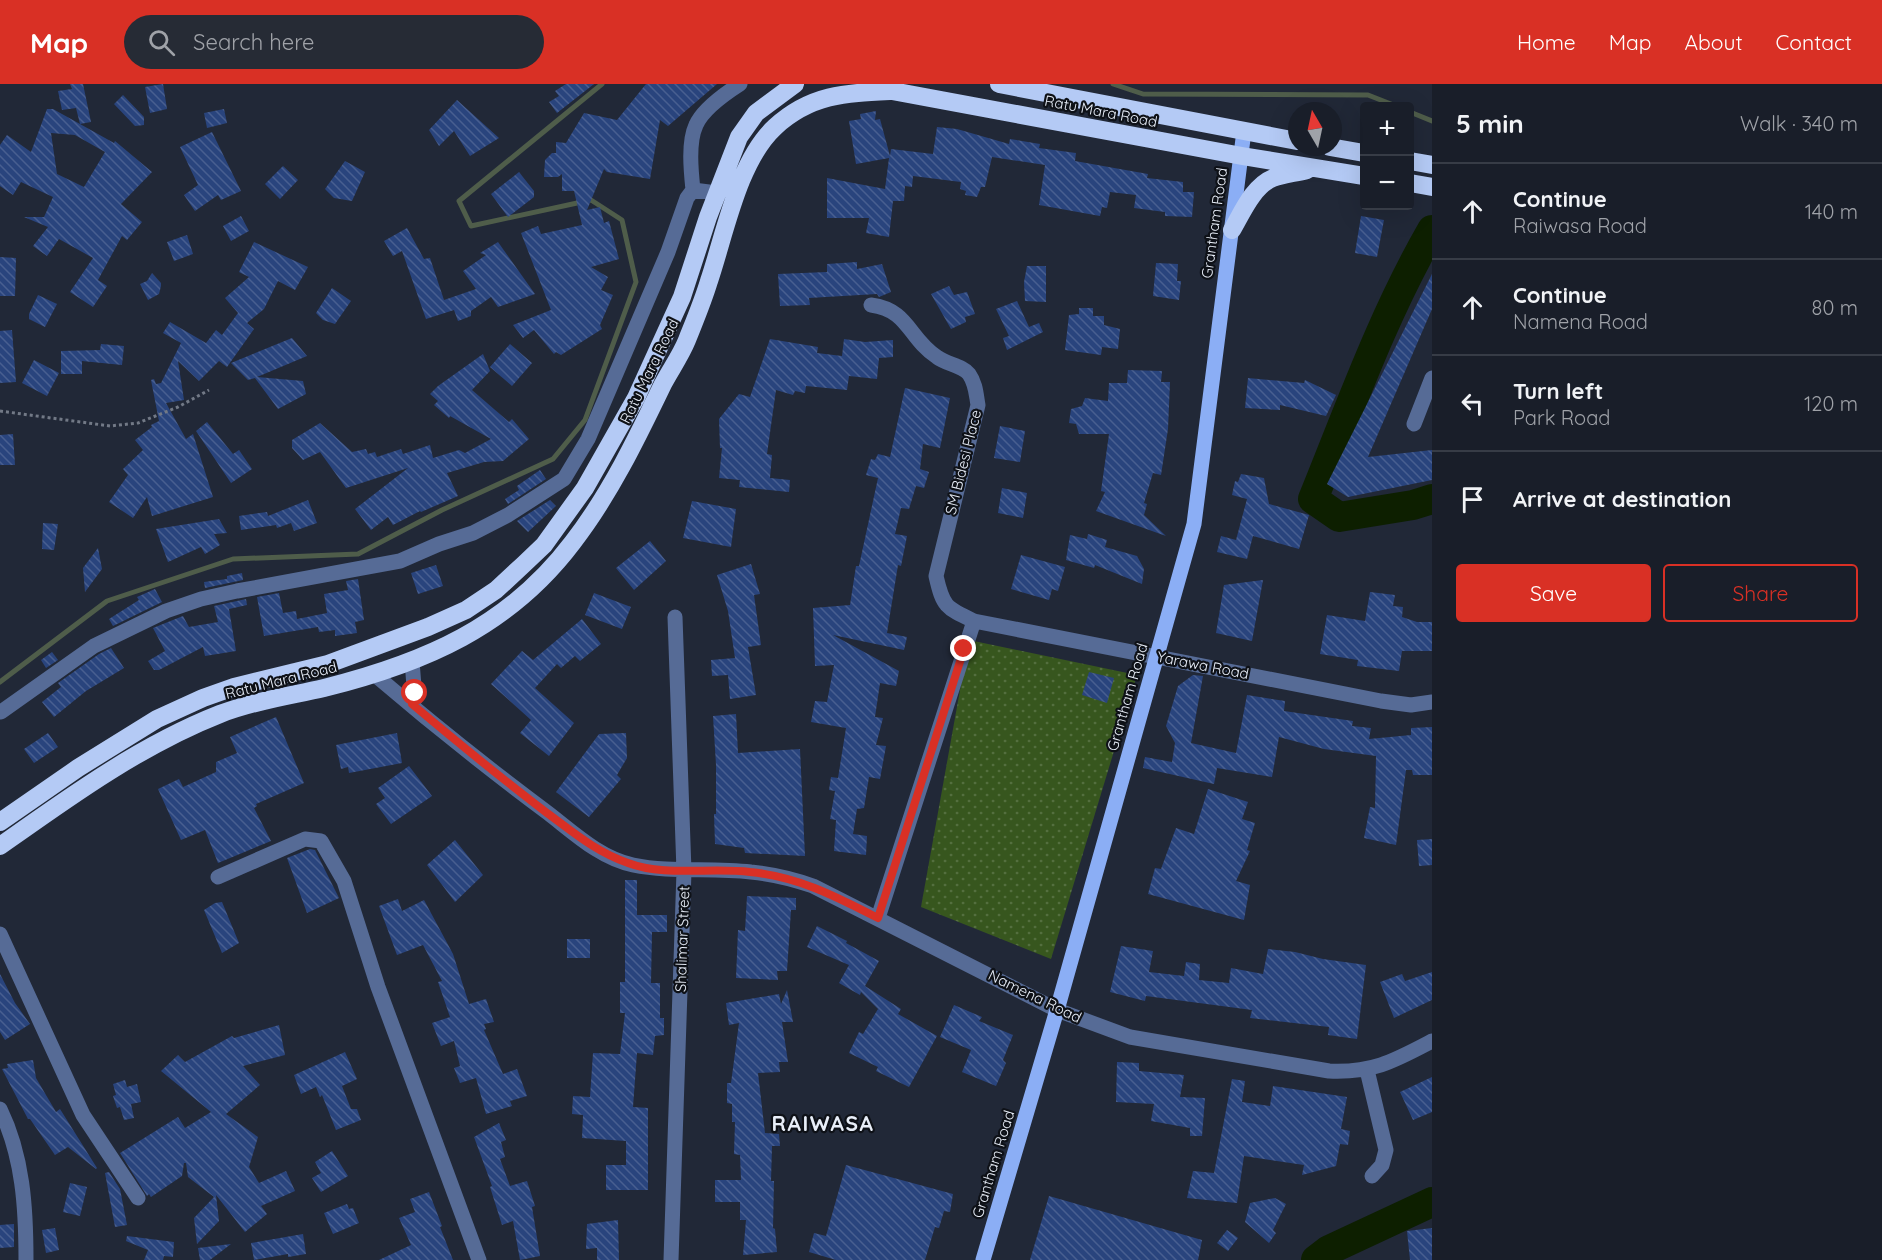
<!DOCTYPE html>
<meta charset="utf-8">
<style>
:root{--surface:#191e29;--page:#262b35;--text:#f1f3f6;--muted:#9fa2a8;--line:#373c46;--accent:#d93025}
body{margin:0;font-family:Quicksand,sans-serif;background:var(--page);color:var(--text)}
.controls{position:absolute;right:18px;top:18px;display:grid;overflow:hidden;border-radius:6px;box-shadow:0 6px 24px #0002}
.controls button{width:54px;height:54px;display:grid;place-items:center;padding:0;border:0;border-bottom:2px solid var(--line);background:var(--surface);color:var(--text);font:30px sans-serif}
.compass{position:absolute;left:1288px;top:18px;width:54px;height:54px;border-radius:50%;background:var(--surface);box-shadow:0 6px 24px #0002;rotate:351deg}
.stop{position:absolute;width:18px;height:18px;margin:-14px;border:4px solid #d93025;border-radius:50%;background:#fff}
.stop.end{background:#d93025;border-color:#fff;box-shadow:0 2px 6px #0008}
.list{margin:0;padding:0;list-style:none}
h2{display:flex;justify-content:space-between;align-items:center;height:78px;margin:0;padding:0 24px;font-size:26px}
h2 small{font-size:20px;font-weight:400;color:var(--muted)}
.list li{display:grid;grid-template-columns:39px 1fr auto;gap:18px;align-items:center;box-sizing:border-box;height:96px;padding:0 24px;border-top:2px solid var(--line)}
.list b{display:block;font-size:22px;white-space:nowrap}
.list p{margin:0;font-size:20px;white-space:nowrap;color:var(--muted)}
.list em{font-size:20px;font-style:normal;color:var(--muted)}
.actions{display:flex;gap:12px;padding:18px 24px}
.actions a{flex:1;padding:14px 0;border:2px solid var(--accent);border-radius:6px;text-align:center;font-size:21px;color:var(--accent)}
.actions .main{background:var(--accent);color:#fff}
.icon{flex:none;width:33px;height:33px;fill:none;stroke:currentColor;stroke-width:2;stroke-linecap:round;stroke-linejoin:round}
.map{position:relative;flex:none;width:1432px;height:1176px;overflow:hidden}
header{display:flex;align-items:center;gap:36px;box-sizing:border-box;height:84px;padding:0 30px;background:var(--accent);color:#fff}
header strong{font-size:28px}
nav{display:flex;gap:33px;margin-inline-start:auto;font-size:21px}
.search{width:420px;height:54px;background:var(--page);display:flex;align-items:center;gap:15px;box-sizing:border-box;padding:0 21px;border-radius:33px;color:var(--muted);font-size:22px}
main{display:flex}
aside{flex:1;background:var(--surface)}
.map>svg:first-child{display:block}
</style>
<header>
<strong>Map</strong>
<div class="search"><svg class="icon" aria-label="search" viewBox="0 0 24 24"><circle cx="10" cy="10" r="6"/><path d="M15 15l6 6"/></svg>Search here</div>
<nav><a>Home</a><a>Map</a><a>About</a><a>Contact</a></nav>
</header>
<main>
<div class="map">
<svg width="1432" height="1176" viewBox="0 0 1432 1176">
<defs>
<pattern id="grass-dots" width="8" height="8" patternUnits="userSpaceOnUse" patternTransform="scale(1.5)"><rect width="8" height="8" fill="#37561e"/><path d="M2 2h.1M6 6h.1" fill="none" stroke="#546f3f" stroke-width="1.8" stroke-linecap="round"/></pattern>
<pattern id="building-back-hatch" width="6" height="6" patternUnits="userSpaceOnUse" patternTransform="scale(1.5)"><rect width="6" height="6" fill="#29447d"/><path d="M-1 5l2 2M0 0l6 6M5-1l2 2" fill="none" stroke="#485f90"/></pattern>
</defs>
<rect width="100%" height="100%" fill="#212837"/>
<path fill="url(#grass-dots)" d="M969 556 1137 591 1051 875 921 823Z"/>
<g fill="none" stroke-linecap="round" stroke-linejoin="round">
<path stroke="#4f5d4a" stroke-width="5" d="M1113 0 1143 10 1368 11 1396 22
M1410 28 1432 37
M0 598 107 517 233 475 358 470 442 426 553 375 585 336 636 198 622 136 591 116 471 142 459 117 602 0"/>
<path stroke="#0d1f00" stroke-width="30" d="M1432 146C1383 231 1350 324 1313 415L1339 433 1413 421 1432 415
M1316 1176 1329 1166 1432 1118"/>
</g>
<path fill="url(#building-back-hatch)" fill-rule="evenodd" d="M70 0H83L91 38 80 40 114 59 115 57 152 88 121 120 142 138 127 156 122 152 98 196 107 202 93 223 70 208 93 174 59 155 47 172 33 162 48 143 24 133H44L53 113 21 98 13 111 0 102V61L7 51 31 68 47 25H53L80 40 76 24 62 26 58 7 72 5ZM51 49 75 51 105 68 84 103 57 90Z
M163 0 167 25 150 29 145 3Z
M566 0H594L557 29 549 18 559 12 555 7Z
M646 0H717L668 42 660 36 650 95 607 88 604 85 587 126 600 123 604 139 609 137 619 175 591 183 608 193 601 206 613 211 600 241 602 245 561 271 556 268 554 270 534 246 523 254 513 241 551 226 521 149 538 142 541 150 582 141 574 107H562V90L558 93H544L545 76 552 69H556V58L566 59 584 29 617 36Z
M123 11 144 33V41L135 42 114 20Z
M457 16 499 54 470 72 454 47 439 62 429 46Z
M224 25 227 39 207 44 204 29Z
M876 27 875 36 880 35 890 72 891 65 933 70 937 43 957 45 1009 60 1010 55 1040 60 1039 64 1076 69 1075 77 1148 90 1147 94 1183 98V108H1194L1192 133 1165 132V128L1134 124 1136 111 1110 108 1107 124 1102 123 1100 132 1039 121 1045 81 992 73 985 103H981L977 113 965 111 966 107 960 105 961 98 913 92 912 103 905 102 904 117H893L889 153 866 149 869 134H827V94L885 105 889 74 856 80 849 37 861 35 860 30Z
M212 48 241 107 221 116 218 111 195 127 184 111 198 101 180 63Z
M345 77 365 88 352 117 334 114 325 105Z
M283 82 298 96 280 115 265 100Z
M519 88 534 107V113L508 133 491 110Z
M241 132 249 147 231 157 223 142Z
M1361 132 1384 136 1377 173 1355 169Z
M407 144 424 175 430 174 444 216 476 205 463 187 486 171 480 169 498 158 535 210 498 223 491 213 471 227V232L458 237 454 226 426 235 402 167 393 172 384 157Z
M187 151 193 170 174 177 167 158Z
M254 158 308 183 295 206 278 197 264 225 247 239 254 245 227 283 219 277 199 297 178 277 184 316 166 319 186 355 193 350 213 413 152 432 147 413 133 434 109 418 128 391 123 385 143 366 135 356 152 343 151 341 159 337 151 296 154 295 156 300 161 299 181 259 163 249 170 238 206 259 216 246 222 251 238 229 225 214 249 193 239 188Z
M0 173 16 174 15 212H0Z
M857 178V185L882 180 891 208 879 213 877 210 809 214 810 221 780 222 778 190 827 188V180Z
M1156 179 1178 180 1177 197H1181L1179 216 1153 212Z
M1027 182H1046V218L1025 217 1024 198Z
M152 189 161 199V202L159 210 148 216 140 200 147 197Z
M1432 190V225L1368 373 1432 366V396L1348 413 1327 400Z
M949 202 954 211 967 208 975 230 965 233 966 238 951 245 931 210Z
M332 204 351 217 335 240 323 236 316 229Z
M38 211 57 220 45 243 29 235V230Z
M1017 217 1029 243 1039 239 1043 248 1007 266 1003 254 1009 252 996 225Z
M1079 224H1093V232H1104V241L1120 245 1118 265 1102 263 1101 271 1065 266 1069 231 1079 230Z
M12 246 16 298 0 299V247Z
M292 254 307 272 257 293 303 297 306 310 278 325 255 294 248 296 231 279Z
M770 255 818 263 817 269 842 272 844 255 865 258 893 256V273L879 274 877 295 849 292 847 306 806 302 805 309 795 307 793 311 776 306 767 370 772 371 770 394 790 396 789 408 739 403 740 396 719 394 722 364H720L719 335 739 310 750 313Z
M101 260 124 262 122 281 82 277V290H61V267L100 266Z
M510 260 532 279 512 302 490 283Z
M483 270 490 287 472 306 509 338 512 335 529 355 503 377 484 378 447 389 458 412 421 428 420 427 393 441 388 433 371 446 355 425 408 384 346 404 320 368 303 376 292 364V356L320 339 352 368 366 365 368 370 375 368 377 373 401 365 403 370 430 361 433 374 459 366 465 369 491 355 450 332 449 334 434 321 438 317 430 310 438 302Z
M34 276 59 289 47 312 22 299Z
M1128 286 1162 287 1161 298H1170L1168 345 1161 391 1153 389 1144 419 1147 420 1144 431 1166 452 1096 427 1105 408 1101 407 1109 350H1079L1076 340 1069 339 1071 325 1082 322 1085 314 1108 317 1109 299H1127Z
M1248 294 1304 299 1305 296 1336 311 1326 332 1280 321V326L1245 324Z
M905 304 950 314 940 364 923 360 920 385 929 388 924 404 916 402 909 425 901 424 895 450 907 452 901 482 898 481 887 549 907 553 904 566 833 551 899 587 896 602 880 599 875 633 883 634 876 661 886 662 880 695 869 693 864 724 857 725 853 750 867 752 866 771 834 767 836 736 830 735 835 707 829 706 831 693 838 694 846 644 811 638 815 617 827 618 834 581 815 582 813 524 850 521 856 482H859L878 394 866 391 871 375 875 376 878 370 890 373Z
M207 338 233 370 239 366 252 385 231 399 196 347Z
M1000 342 1025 347 1020 378 994 374Z
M13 350 15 381H0V351Z
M540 386 546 395 508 420 505 415 519 406 517 402Z
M1241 390 1264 394 1269 420 1309 431 1299 465 1253 452 1247 475 1217 468 1221 452 1236 456 1247 415 1232 411 1235 397 1238 398Z
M1002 404 1027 409 1023 434 998 429Z
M308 416 317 439 294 447 291 439 277 444 276 441 241 446 239 432 267 428 268 432Z
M550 416 556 422 528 448 517 437Z
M692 417 736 425 731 463 683 454Z
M219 435 227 449 214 450 220 461 205 470 201 463 168 478 156 445Z
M43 439 58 440 54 466 42 465Z
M1088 450 1107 456 1105 463 1137 472 1144 485 1142 500 1095 481 1094 484 1066 476 1070 451 1087 455Z
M650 457 666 477 634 506 616 484Z
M98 464 102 485 85 508 83 484Z
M1021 471 1065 483 1058 507 1052 505 1049 516 1011 505Z
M751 480 760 510 754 511 761 561 748 563 756 611 730 615 728 591 712 592 711 576 735 574 728 527 717 491Z
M436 481 443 502 418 510 411 489Z
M242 489 243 496 205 504 204 498 227 495V492Z
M358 495 364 536 355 538 357 549 335 552V546L319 548 318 543 264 552 257 513 279 509 283 529 296 527 297 535 327 529 324 510 348 506 346 497Z
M1263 496 1252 557 1216 549 1224 501Z
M155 505 162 518 113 542 109 535 139 516 137 513Z
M1370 508 1395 511 1393 522 1403 523 1402 533 1417 538H1432V567H1402L1399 587 1357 582 1358 576 1320 570 1327 531 1365 537Z
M594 509 631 523 622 545 585 531Z
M246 515 247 521 229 525 236 567 205 572 203 563 159 586H154L148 577 165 567 153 544 183 532 189 543 218 538 214 522Z
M582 535 601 560 580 577 575 572 561 584 557 580 535 604 574 639 549 672 520 649 531 636 491 600 522 567 533 576Z
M111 564 124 584 86 607 54 633 42 618 61 603 58 599 99 570Z
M52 568 58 576 46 584 41 576Z
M1089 588 1114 594 1107 619 1082 611Z
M1193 591 1203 592 1191 659 1236 669 1247 611 1285 617 1284 627 1353 637 1352 642 1371 644 1369 655 1411 651V644L1432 643V691H1413L1412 686H1406L1396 761 1364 754 1370 723 1375 724 1376 672 1324 665 1279 653 1272 693 1217 684 1214 700 1143 684 1145 673 1172 678 1175 659 1166 642 1178 602Z
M736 630 738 669 800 665 805 772 745 769 744 764 715 760 714 730H716V681L713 632Z
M276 633 304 699 256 720 257 722 254 724 271 757 218 779 205 746 181 756 158 705 179 695 183 703 216 688V678L237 669 230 653Z
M48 649 58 663 34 679 24 665Z
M397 649 402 679 349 689 348 683 341 685 336 661Z
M626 649 627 674 617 691 621 695 589 733 556 708 599 650Z
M409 682 432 712 391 740 376 720 385 714 378 704Z
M1208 705 1248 718 1242 735 1255 739 1247 766 1250 767 1236 797 1250 801 1244 836 1148 810 1155 784 1161 785 1176 744 1194 750Z
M1432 755V781L1419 782 1417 756Z
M455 756 483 791 455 818 427 781Z
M310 765 315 766 339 814 307 829 287 774Z
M625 796H637V831H667V848H652L651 899H660V934H664V951L655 952 653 971 637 969 633 1023 648 1024V1106H606V1081H626V1057L582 1054 583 1031 572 1030 573 1012 590 1013 593 969 620 970 625 929H620V898H625Z
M747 812 796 814V826H791L787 887H777L778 896 736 894 738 846 745 847Z
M398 815 402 827 424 816 453 870 469 920 486 915 494 938 484 940 486 945 484 946 503 990 517 985 527 1012 510 1017 512 1022 486 1030 476 994 460 999 454 984 460 982 454 957 441 962 432 939 450 933 438 898 442 897 423 861 397 871 379 822Z
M222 818 239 859 222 869 204 826 215 819Z
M817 842 847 857 846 859 879 877 865 902 901 925 898 930 937 952 909 1003 876 987 878 983 849 969 859 948 863 950 878 925 861 908 860 911 839 899 849 881 807 863Z
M567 855H590V874H567Z
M1121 862 1153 867 1149 888 1184 892 1186 878 1200 880 1199 896 1229 899 1231 884 1263 890 1268 865 1295 868 1323 875 1366 881 1357 955 1328 951 1329 943 1250 934 1252 926 1146 912 1145 917 1110 908Z
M1432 888V916L1394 934 1380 898 1402 890 1405 897Z
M0 890 15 919 30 940 5 956 0 948Z
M787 906 793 938H782L788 978H779L780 988 758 989 765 1049 779 1050 780 1062H772L771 1097H774L773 1144 775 1145 777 1168 743 1171 746 1136H740V1118H715V1096H741L740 1071 734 1070 735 1038H732V1020L727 1019V999H731L739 939 729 941 726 919 779 910 781 920Z
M954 921 982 933 979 937 1013 951 1003 976 1006 979 996 1002 962 988 971 966 940 953Z
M279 941 285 971 243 982 260 1001 226 1030 258 1053 249 1083 259 1099 286 1087 295 1107 261 1122 267 1130 245 1148 216 1111 219 1137 197 1160 194 1134 214 1113 188 1093 186 1079H184L182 1092 151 1113 149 1110 147 1112 120 1069 178 1033 185 1044 211 1028 161 987 178 971 185 978 232 952 234 954Z
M345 968 357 995 342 1002 351 1025H357L361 1036 336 1046 322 1011 320 1013 316 1003 301 1010 294 991Z
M33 976 36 994 56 1028 60 1025 97 1084 96 1085 68 1063 55 1071 30 1035H28L2 985 8 984 7 980Z
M1117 978 1139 979V987L1184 991 1180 1013 1205 1014 1202 1052H1190V1044L1151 1037 1154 1020 1116 1018Z
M1432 993V1028L1413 1036 1400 1008Z
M1232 995 1245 997 1242 1018 1270 1022 1273 1002 1347 1013 1341 1045 1350 1047 1348 1061 1340 1060 1336 1082 1302 1091 1304 1081 1244 1072 1237 1119 1187 1114 1193 1087 1214 1089Z
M125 996 127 1003 137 1000 141 1018 131 1020 134 1034 124 1036 120 1023 117 1024 113 1012 116 1011 113 1000Z
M499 1039 506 1056 501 1058 505 1073 500 1075 510 1102 527 1097 535 1122 532 1123 540 1172 520 1176 513 1137 502 1141 490 1103 492 1102 474 1053Z
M332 1067 348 1092 321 1108 312 1094 321 1089 315 1078Z
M846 1081 953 1110 950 1128 944 1127 939 1144 935 1143 925 1176H836L809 1168 814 1149 826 1152Z
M109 1088 120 1105 127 1141 115 1143 105 1089Z
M70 1099 87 1103 80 1132 63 1128Z
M429 1108 442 1142 440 1143 453 1176H379L411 1161 399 1134 415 1128 410 1115Z
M1049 1112 1202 1156 1198 1176H1030Z
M1275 1114 1286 1120 1273 1146 1276 1149 1269 1159 1245 1138 1250 1119Z
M347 1120 349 1125 353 1124 359 1139 333 1150 324 1129Z
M618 1136 619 1176H597V1164L586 1165 587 1140Z
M14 1140V1163L0 1164V1141Z
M55 1144 59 1166 46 1169 42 1146Z
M1432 1144V1176H1410L1407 1147Z
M1227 1146 1238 1154 1228 1167 1217 1159Z
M303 1150 306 1170 288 1173V1170L254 1176 251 1159Z
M127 1152 174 1158 173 1173 164 1172 163 1176H144L148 1166 126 1157Z
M231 1160 210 1176H200L198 1164Z"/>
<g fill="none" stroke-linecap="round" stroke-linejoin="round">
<path stroke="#727986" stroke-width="3" stroke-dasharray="3 3" stroke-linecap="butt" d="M0 327 110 342 138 339 178 323 209 306"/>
<path stroke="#566b96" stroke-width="15" d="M693 106C691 87 688 58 696 41 703 25 726 9 740 0
M871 221C909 226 908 254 937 273 946 280 963 282 969 290 976 300 976 310 978 321L936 492C943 523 946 524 974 537L1381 617 1411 621 1432 618
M1414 340 1432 294
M374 590C430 638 489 685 548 729 574 749 600 774 633 781 672 789 711 783 751 788 772 790 793 795 813 802L1057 926 1130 953 1329 987C1373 989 1394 977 1432 957
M412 620 415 615 412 577
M1 628 94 562 166 527 201 515 237 507 400 477 439 460 473 449 508 431 564 395 588 355 668 168 687 114 693 106 717 109
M218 793 305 755 321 757 344 797 378 903 479 1176
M878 834 974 537
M0 850 83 1031 138 1114
M1367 986 1386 1066 1382 1081 1372 1092
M0 1025C23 1072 26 1124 26 1176
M671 1176 684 787 675 533"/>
<path stroke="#8baef5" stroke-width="15" d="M983 1176 1057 926 1194 440 1244 47"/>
<path stroke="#b4caf5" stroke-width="18" d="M999 0 1297 57
M1330 63 1364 69
M1410 77 1432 81
M1410 99 1432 103
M1232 146C1242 129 1253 102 1273 94 1283 90 1296 89 1307 86
M0 738 78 684 157 635 203 614 234 603 328 580 428 543 466 526 496 506 523 481 544 461 585 404 636 314 682 213 708 133 739 53 756 29 795 0
M0 762C69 713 141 661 220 630 254 617 289 612 324 604 424 579 509 543 573 458 610 410 637 354 663 300 671 285 681 271 687 256 695 236 703 217 709 197 725 150 738 77 775 43 811 10 846 9 892 7L1242 72 1364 92"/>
</g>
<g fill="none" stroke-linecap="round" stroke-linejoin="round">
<path stroke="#d93025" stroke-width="8" d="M415 609 412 620C456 657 501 694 547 729 573 748 596 768 628 779 665 793 711 783 750 788 799 793 835 812 878 834L964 565"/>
</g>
<g text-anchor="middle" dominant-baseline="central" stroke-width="4.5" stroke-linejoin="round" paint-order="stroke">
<g font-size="15" fill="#e8eef8" stroke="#0e1117">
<text transform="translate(1101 27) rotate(11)">Ratu Mara Road</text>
<text transform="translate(1214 139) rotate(-82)">Grantham Road</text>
<text transform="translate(649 287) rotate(-64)">Ratu Mara Road</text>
<text transform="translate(963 378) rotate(-76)">SM Bidesi Place</text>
<text transform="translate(1203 581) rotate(11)">Yarawa Road</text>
<text transform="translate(281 596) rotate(-14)">Ratu Mara Road</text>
<text transform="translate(1127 613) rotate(-74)">Grantham Road</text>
<text transform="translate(682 855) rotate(-88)">Shalimar Street</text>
<text transform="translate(1035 912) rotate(26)">Namena Road</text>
<text transform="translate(993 1080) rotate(-73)">Grantham Road</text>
</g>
<g font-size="21" font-weight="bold" letter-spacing="1.5" fill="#e8eef8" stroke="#0e1117">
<text x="823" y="1039">RAIWASA</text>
</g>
</g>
</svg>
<div class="controls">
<button>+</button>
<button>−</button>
</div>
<svg class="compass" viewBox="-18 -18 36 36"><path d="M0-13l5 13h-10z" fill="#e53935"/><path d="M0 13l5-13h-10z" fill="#9fa2a8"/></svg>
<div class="stop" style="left:415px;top:609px"></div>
<div class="stop end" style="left:964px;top:565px"></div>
</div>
<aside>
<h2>5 min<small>Walk · 340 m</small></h2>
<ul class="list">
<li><svg class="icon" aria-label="ahead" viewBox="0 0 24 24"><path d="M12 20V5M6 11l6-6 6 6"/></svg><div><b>Continue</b><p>Raiwasa Road</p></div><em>140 m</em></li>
<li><svg class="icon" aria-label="ahead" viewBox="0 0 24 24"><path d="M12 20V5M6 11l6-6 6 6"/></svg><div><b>Continue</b><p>Namena Road</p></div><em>80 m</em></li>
<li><svg class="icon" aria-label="left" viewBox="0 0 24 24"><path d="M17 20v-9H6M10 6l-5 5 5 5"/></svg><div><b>Turn left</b><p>Park Road</p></div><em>120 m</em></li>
<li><svg class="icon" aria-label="arrive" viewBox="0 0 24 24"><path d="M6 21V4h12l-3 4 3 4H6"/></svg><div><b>Arrive at destination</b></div></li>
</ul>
<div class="actions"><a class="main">Save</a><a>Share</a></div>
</aside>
</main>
